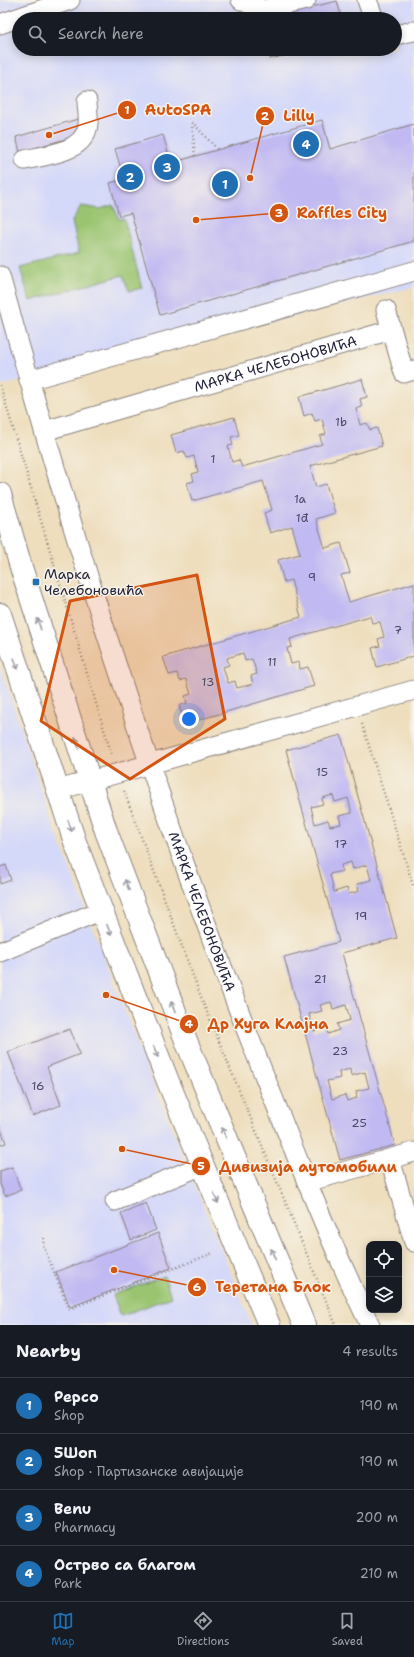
<!DOCTYPE html>
<meta charset="utf-8">
<style>
:root{--surface:#171b24;--page:#242831;--text:#f1f3f6;--muted:#9ea1a6;--line:#363941;--accent:#1f6fb2}
body{margin:0;font-family:"Shantell Sans",sans-serif;background:var(--page);color:var(--text)}
.controls{position:absolute;right:12px;bottom:12px;display:grid;overflow:hidden;border-radius:8px;box-shadow:0 2px 10px #0003}
.controls button{width:36px;height:36px;display:grid;place-items:center;padding:0;border:0;border-bottom:1px solid var(--line);background:var(--surface);color:var(--text);font:20px sans-serif}
.you{position:absolute;left:189px;top:719px;width:14px;height:14px;margin:-10px;border:3px solid #fff;border-radius:50%;background:#1a73e8;box-shadow:0 0 0 6px #1a73e833}
.badge{display:grid;place-items:center;width:26px;height:26px;border-radius:50%;background:var(--accent);color:#fff;font-size:13px;font-weight:700}
.pin{position:absolute;translate:-50% -50%;border:2px solid #fff;box-shadow:0 1px 4px #0006}
.list{margin:0;padding:0;list-style:none}
h2{display:flex;justify-content:space-between;align-items:center;height:52px;margin:0;padding:0 16px;font-size:17px}
h2 small{font-size:13px;font-weight:400;color:var(--muted)}
.list li{display:grid;grid-template-columns:26px 1fr auto;gap:12px;align-items:center;box-sizing:border-box;height:56px;padding:0 16px;border-top:1px solid var(--line)}
.list b{display:block;font-size:15px;white-space:nowrap}
.list p{margin:0;font-size:13px;white-space:nowrap;color:var(--muted)}
.list em{font-size:13px;font-style:normal;color:var(--muted)}
.icon{flex:none;width:22px;height:22px;fill:none;stroke:currentColor;stroke-width:2;stroke-linecap:round;stroke-linejoin:round}
.map{position:relative;flex:none;width:414px;height:1325px;overflow:hidden}
.search{position:absolute;background:var(--surface);box-shadow:0 2px 10px #0003;left:12px;right:12px;top:12px;height:44px;display:flex;align-items:center;gap:10px;box-sizing:border-box;padding:0 14px;border-radius:22px;color:var(--muted);font-size:15px}
.sheet{height:276px;background:var(--surface)}
nav{display:flex;justify-content:space-around;align-items:center;box-sizing:border-box;height:56px;border-top:1px solid var(--line);background:var(--surface);font-size:11px;color:var(--muted)}
nav a{display:grid;justify-items:center;gap:2px}
nav .on{color:var(--accent)}
.map>svg:first-child{display:block}
</style>
<div class="map">
<svg width="414" height="1325" viewBox="0 0 414 1325">
<rect width="100%" height="100%" fill="#f7f3e8"/>
<filter id="ink" filterUnits="userSpaceOnUse"><feTurbulence type="fractalNoise" baseFrequency=".025" numOctaves="2"/><feDisplacementMap in="SourceGraphic" scale="8" xChannelSelector="R" yChannelSelector="G"/><feConvolveMatrix kernelMatrix="1 2 1 2 8 2 1 2 1" color-interpolation-filters="sRGB"/></filter>
<filter id="wash" filterUnits="userSpaceOnUse"><feTurbulence type="fractalNoise" baseFrequency=".012" numOctaves="4" result="noise"/><feDisplacementMap in="SourceGraphic" scale="16" xChannelSelector="R" yChannelSelector="G"/><feGaussianBlur stdDeviation="0.9" result="paint"/><feColorMatrix in="noise" values="0 0 0 0 0 0 0 0 0 0 0 0 0 0 0 0 0 1.4 0 .05"/><feComposite in="paint" operator="in"/></filter>
<g filter="url(#wash)">
<rect width="100%" height="100%" fill="#eedebd"/>
<path fill="#d4d8f9" fill-rule="evenodd" d="M0 0H414V287L0 386ZM19 19H395V49H19Z
M0 666 50 817 144 1061 252 1325H0Z"/>
<path fill="#9ac470" stroke="#5e7356" d="M113 205 119 219H124L142 288 129 291 123 275 30 301 20 268 79 253 72 221 81 206 100 209Z
M164 1276 171 1297 121 1316 113 1295Z"/>
<g id="blocks">
<path fill="#c1baf2" fill-rule="evenodd" d="M337 1 342 19H268V18Z
M268 49H308V50L270 59Z
M78 119 83 134 20 152 16 137Z
M322 120 330 149 414 124V241L160 315 131 213 119 216 110 183 124 179 115 149 163 135 171 163Z
M362 379 367 397 360 399 362 407 356 409 360 425 367 423 370 430 377 428 382 446 310 466 316 487 326 484 335 513 316 519 325 548 341 543 350 573 341 575 349 602 414 583V656L377 667 372 648 380 646 378 639 384 637 380 622 372 623 370 616 290 639 292 647 287 648 291 664 299 662 300 669 308 667 314 686 185 724 179 706 187 703 185 696 191 694 186 679 180 681 177 673 169 675 163 657 301 617 291 580 284 582 278 560 300 554 292 526 270 533 264 513 272 510 263 481 192 501 187 483 194 481 192 474 198 472 194 456 187 458 184 451 176 453 171 435 234 417 239 435 231 437 233 445 228 446 232 462 239 460 242 467 249 465 322 444 320 436 326 434 322 419 315 421 312 413 304 416 299 397ZM243 653 245 661 252 659 257 674 251 676 253 684 237 688 235 681 228 683 223 667 229 665 227 658Z
M341 735 397 938 342 953 395 1145 340 1160 284 957 339 942 286 750ZM333 795 335 802 348 798 352 813 339 816 341 824 330 826 328 820 315 824 311 807 323 804 322 798ZM351 862 353 869 367 865 371 880 357 884 359 891 349 894 347 888 334 892 330 874 342 871 341 865ZM331 1002 333 1009 346 1005 350 1020 337 1024 339 1030 328 1034 326 1027 314 1031 309 1014 322 1011 320 1005ZM350 1069 351 1076 365 1072 369 1088 356 1091 357 1098 347 1101 345 1095 332 1099 327 1081 340 1078 339 1072Z
M6 865 11 880 0 884V867Z
M70 1029 80 1054 47 1067 61 1105 33 1116 8 1052Z
M0 1127 6 1143 0 1145Z
M12 1167 21 1190 5 1196 0 1184V1171Z
M146 1203 156 1230 131 1240 121 1213Z
M158 1233 171 1268 70 1307 56 1272Z"/>
</g>
</g>
<g filter="url(#ink)">
<use href="#blocks" fill-opacity="0" stroke="#88807c" stroke-width="1"/>
<g fill="none" stroke-linecap="round" stroke-linejoin="round">
<g stroke="#88807c" stroke-width="21">
<g id="minor">
<path d="M241 0 263 10 306 0"/>
<path d="M367 0 374 19"/>
<path d="M0 24 70 0"/>
<path d="M395 35 414 31"/>
<path d="M25 160C45 155 81 153 87 129 90 122 87 109 87 101"/>
<path id="s1" d="M0 276C72 537 154 795 253 1047 290 1140 326 1234 370 1325"/>
<path d="M386 310 404 373 414 370"/>
<path d="M29 380 414 271"/>
<path id="s2" d="M44 431 391 330"/>
<path d="M58 790 414 690"/>
<path d="M0 952 102 910"/>
<path d="M390 1159 414 1242"/>
<path d="M307 1182 414 1152"/>
<path d="M115 1201 203 1165"/>
</g>
</g>
<g stroke="#88807c" stroke-width="24">
<path id="major" d="M0 494 21 567 106 831 187 1043 304 1325
M0 614 75 842 167 1079 269 1325"/>
</g>
<path stroke="#88807c" stroke-width="2.5" stroke-dasharray="1 3" stroke-linecap="butt" d="M192 122 218 150
M192 123 195 157
M0 385 112 756
M362 724 414 888
M124 791 204 1005 336 1325
M44 1238 43 1245 69 1309 213 1253"/>
<use href="#minor" stroke="#fff" stroke-width="19"/>
<use href="#major" stroke="#fff" stroke-width="22"/>
</g>
<defs><path id="oneway-shaft" d="M-6 0H5M1.5-3L5.5 0L1.5 3" fill="none" stroke-width="1.6" stroke-linecap="round" stroke-linejoin="round"/></defs>
<g stroke="#9c9ca7">
<use href="#oneway-shaft" transform="translate(39 624) rotate(-108)"/>
<use href="#oneway-shaft" transform="translate(16 664) rotate(72)"/>
<use href="#oneway-shaft" transform="translate(77 743) rotate(-108)"/>
<use href="#oneway-shaft" transform="translate(70 826) rotate(71)"/>
<use href="#oneway-shaft" transform="translate(127 885) rotate(-111)"/>
<use href="#oneway-shaft" transform="translate(109 930) rotate(69)"/>
<use href="#oneway-shaft" transform="translate(173 1007) rotate(-111)"/>
<use href="#oneway-shaft" transform="translate(156 1052) rotate(68)"/>
<use href="#oneway-shaft" transform="translate(224 1133) rotate(-112)"/>
<use href="#oneway-shaft" transform="translate(216 1198) rotate(68)"/>
<use href="#oneway-shaft" transform="translate(273 1254) rotate(-112)"/>
</g>
</g>
<path fill="#d45411" fill-opacity="0.2" stroke="#d45411" stroke-width="3" stroke-linejoin="round" d="M197 575 225 719 130 779 41 721 70 601Z"/>
<rect fill="#1f6fb2" stroke="#f7f3e8" stroke-width="1.5" x="32" y="578" width="8" height="8" rx="2"/>
<g text-anchor="middle" dominant-baseline="central" stroke-width="3" stroke-linejoin="round" paint-order="stroke">
<g font-size="12" fill="#4a4869">
<text x="341" y="422">1b</text>
<text x="213" y="459">1</text>
<text x="300" y="499">1a</text>
<text x="302" y="518">1đ</text>
<text x="312" y="577">9</text>
<text x="398" y="630">7</text>
<text x="272" y="662">11</text>
<text x="208" y="682">13</text>
<text x="322" y="772">15</text>
<text x="341" y="844">17</text>
<text x="361" y="916">19</text>
<text x="320" y="979">21</text>
<text x="340" y="1051">23</text>
<text x="38" y="1086">16</text>
<text x="359" y="1123">25</text>
</g>
<g font-size="14" fill="#22223b" stroke="#f7f3e8">
<text stroke="none"><textPath href="#s2" startOffset="241">МАРКА ЧЕЛЕБОНОВИЋА</textPath></text>
<text stroke="none"><textPath href="#s1" startOffset="667">МАРКА ЧЕЛЕБОНОВИЋА</textPath></text>
</g>
<g font-size="14" fill="#22223b" stroke="#f7f3e8" text-anchor="start">
<text x="44" y="574">Марка<tspan x="44" dy="16">Челебоновића</tspan></text>
</g>
</g>
<path fill="none" stroke="#d45411" stroke-width="1.5" d="M49 135L127 110M250 178L265 116M196 220L279 213M106 995L189 1024M122 1149L201 1166M114 1270L197 1287"/>
<g fill="#d45411" stroke="#f7f3e8" stroke-width="1.5">
<circle cx="49" cy="135" r="4"/>
<circle cx="250" cy="178" r="4"/>
<circle cx="196" cy="220" r="4"/>
<circle cx="106" cy="995" r="4"/>
<circle cx="122" cy="1149" r="4"/>
<circle cx="114" cy="1270" r="4"/>
<circle cx="127" cy="110" r="10"/>
<circle cx="265" cy="116" r="10"/>
<circle cx="279" cy="213" r="10"/>
<circle cx="189" cy="1024" r="10"/>
<circle cx="201" cy="1166" r="10"/>
<circle cx="197" cy="1287" r="10"/>
</g>
<g font-size="12" text-anchor="middle" font-weight="bold" fill="#fff">
<text x="127" y="114">1</text>
<text x="265" y="120">2</text>
<text x="279" y="217">3</text>
<text x="189" y="1028">4</text>
<text x="201" y="1170">5</text>
<text x="197" y="1291">6</text>
</g>
<g font-size="15" text-anchor="middle" font-weight="bold" fill="#d45411" stroke="#f7f3e8" stroke-width="3" stroke-linejoin="round" paint-order="stroke">
<text x="178" y="115">AutoSPA</text>
<text x="299" y="121">Lilly</text>
<text x="342" y="218">Raffles City</text>
<text x="268" y="1029">Др Хуга Клајна</text>
<text x="308" y="1172">Дивизија аутомобили</text>
<text x="273" y="1292">Теретана Блок</text>
</g>
</svg>
<div class="controls">
<button><svg class="icon" aria-label="locate" viewBox="0 0 24 24"><circle cx="12" cy="12" r="6"/><path d="M12 2v4M12 18v4M2 12h4M18 12h4"/></svg></button>
<button><svg class="icon" aria-label="layers" viewBox="0 0 24 24"><path d="M12 4l9 5-9 5-9-5zM3 14l9 5 9-5"/></svg></button>
</div>
<div class="you"></div>
<div class="pin badge" style="left:225px;top:184px">1</div>
<div class="pin badge" style="left:130px;top:177px">2</div>
<div class="pin badge" style="left:167px;top:167px">3</div>
<div class="pin badge" style="left:306px;top:144px">4</div>
<div class="search"><svg class="icon" aria-label="search" viewBox="0 0 24 24"><circle cx="10" cy="10" r="6"/><path d="M15 15l6 6"/></svg>Search here</div>
</div>
<section class="sheet">
<h2>Nearby<small>4 results</small></h2>
<ul class="list">
<li><span class="badge">1</span><div><b>Pepco</b><p>Shop</p></div><em>190 m</em></li>
<li><span class="badge">2</span><div><b>5Шоп</b><p>Shop · Партизанске авијације</p></div><em>190 m</em></li>
<li><span class="badge">3</span><div><b>Benu</b><p>Pharmacy</p></div><em>200 m</em></li>
<li><span class="badge">4</span><div><b>Острво са благом</b><p>Park</p></div><em>210 m</em></li>
</ul>
</section>
<nav>
<a class="on"><svg class="icon" aria-label="map" viewBox="0 0 24 24"><path d="M3 6l6-2 6 2 6-2v14l-6 2-6-2-6 2zM9 4v14M15 6v14"/></svg>Map</a>
<a><svg class="icon" aria-label="directions" viewBox="0 0 24 24"><path d="M12 3l9 9-9 9-9-9zM9 14v-3h6M13 9l2 2-2 2"/></svg>Directions</a>
<a><svg class="icon" aria-label="saved" viewBox="0 0 24 24"><path d="M7 4h10v16l-5-4-5 4z"/></svg>Saved</a>
</nav>
